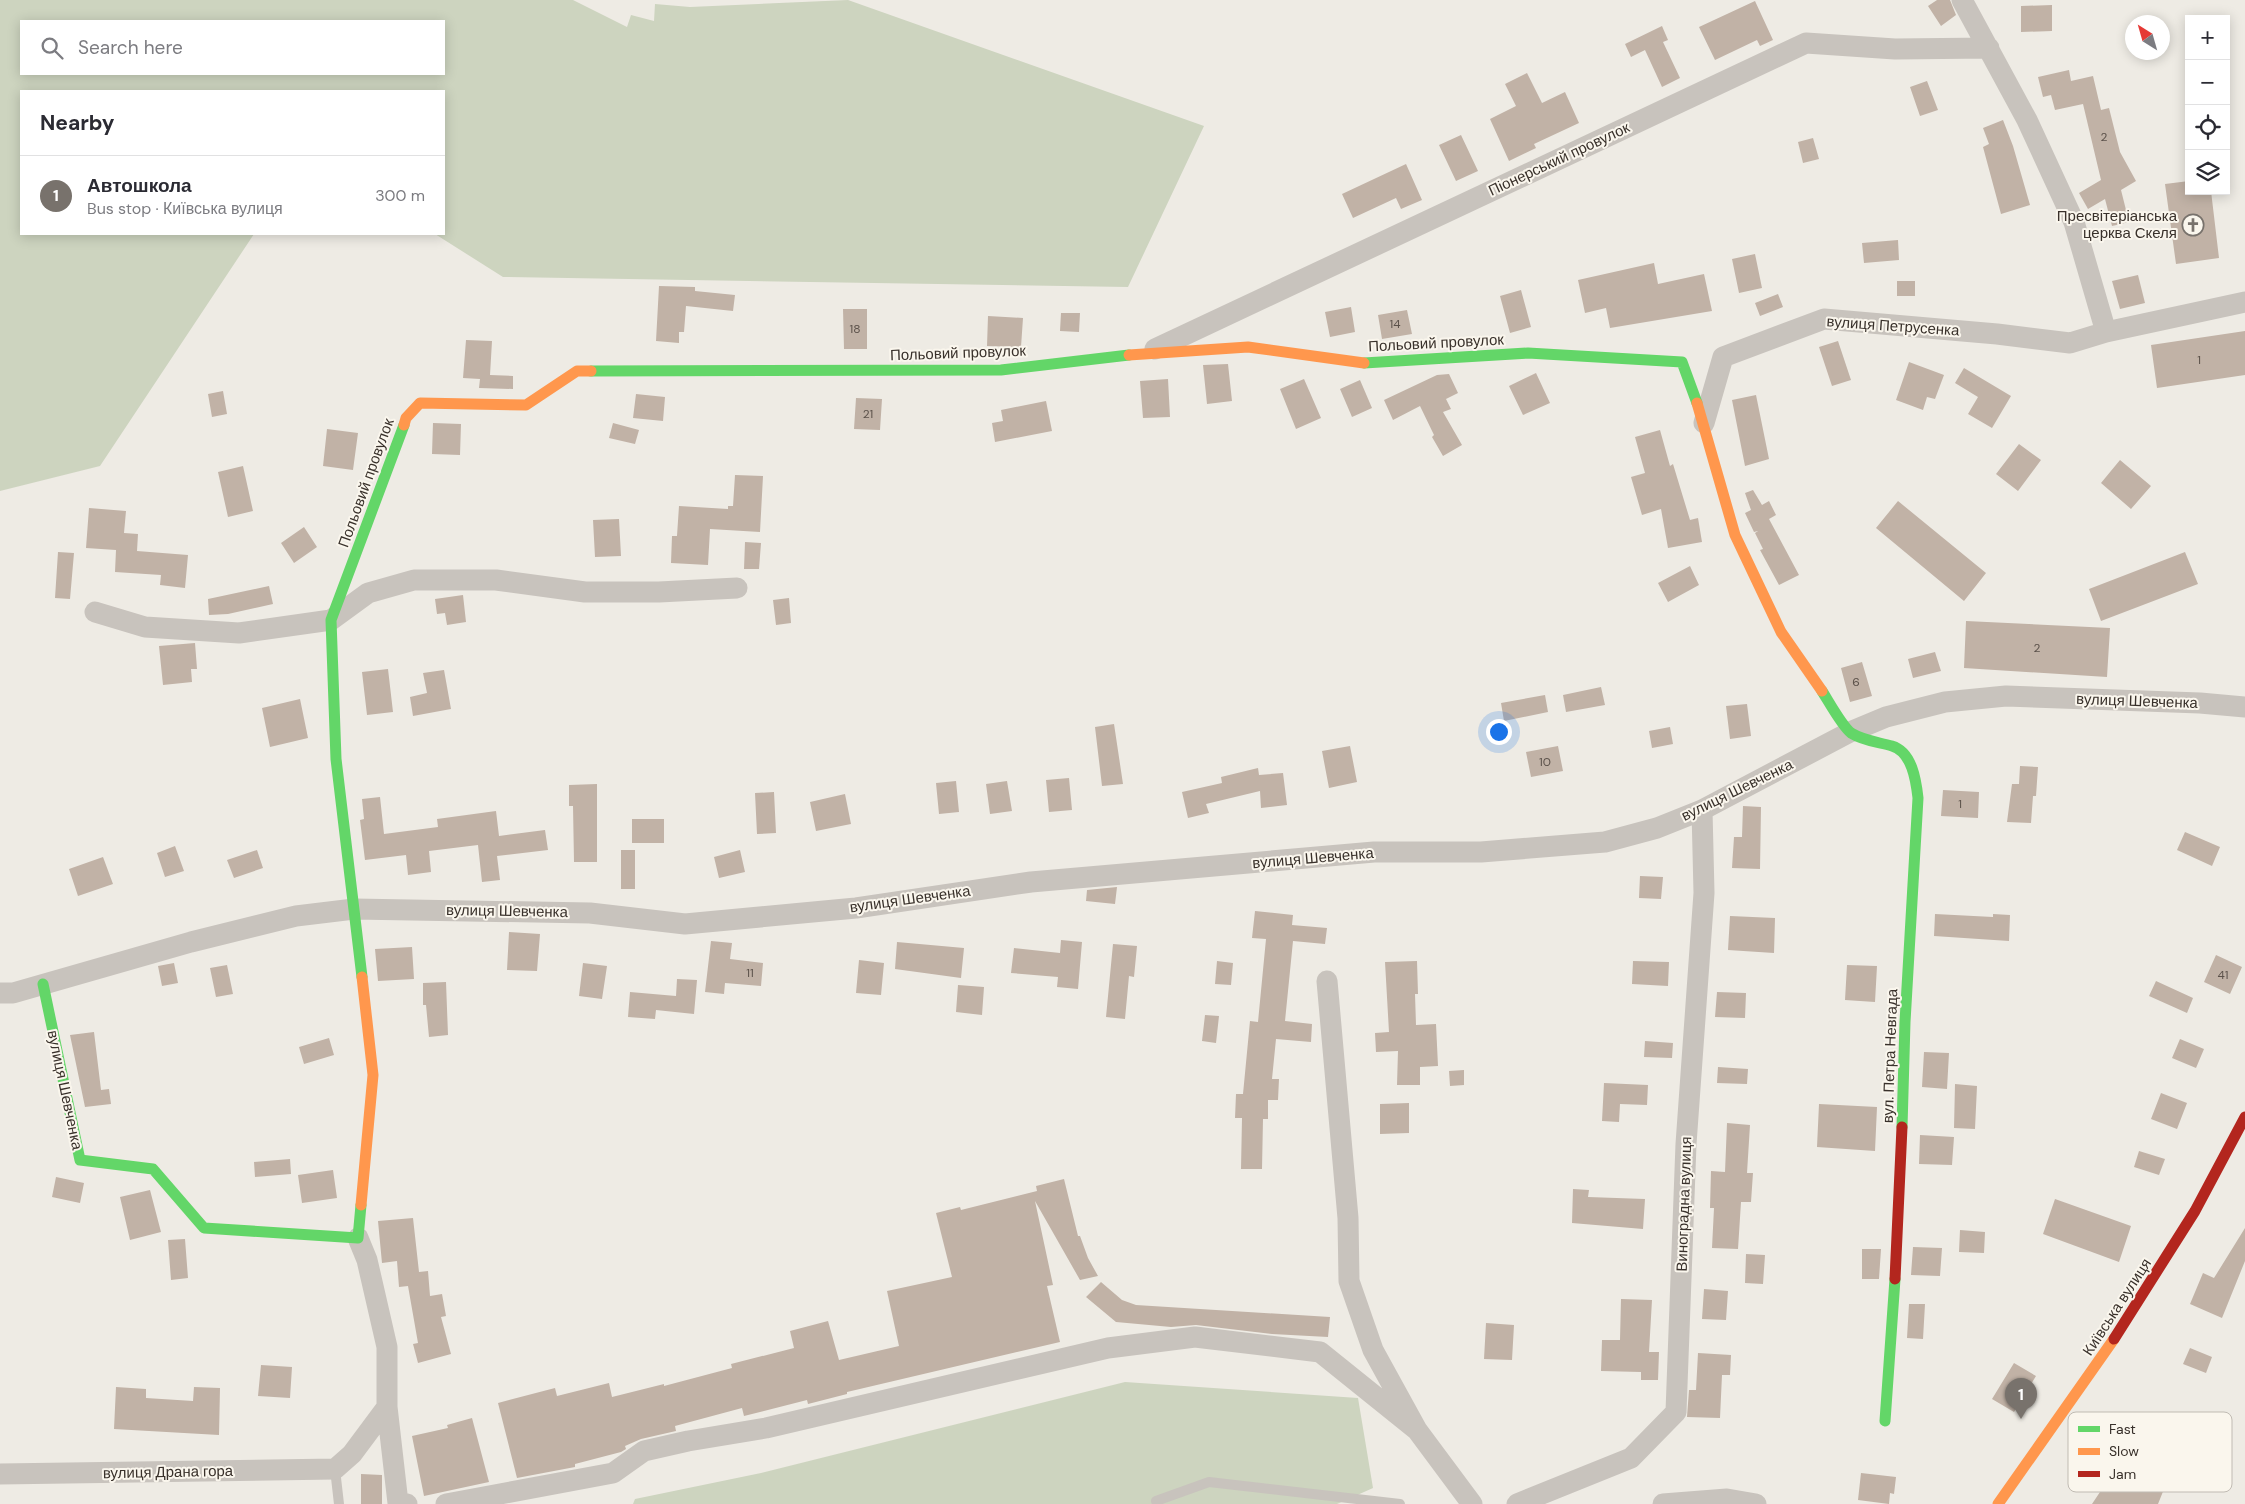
<!DOCTYPE html>
<meta charset="utf-8">
<style>
:root{--surface:#fff;--page:#f7f7f7;--text:#2b2b33;--muted:#7c7c81;--line:#e1e1e2;--accent:#78726c}
body{margin:0;font-family:"DM Sans",sans-serif;background:var(--page);color:var(--text)}
.controls{position:absolute;right:15px;top:15px;display:grid;overflow:hidden;border-radius:0px;box-shadow:0 2px 12px #0003}
.controls button{width:45px;height:45px;display:grid;place-items:center;padding:0;border:0;border-bottom:1px solid var(--line);background:var(--surface);color:var(--text);font:25px sans-serif}
.compass{position:absolute;left:2125px;top:15px;width:45px;height:45px;border-radius:50%;background:var(--surface);box-shadow:0 2px 12px #0003;rotate:323deg}
.you{position:absolute;left:1498px;top:731px;width:18px;height:18px;margin:-12px;border:4px solid #fff;border-radius:50%;background:#1a73e8;box-shadow:0 0 0 8px #1a73e833}
.badge{display:grid;place-items:center;width:32px;height:32px;border-radius:50%;background:var(--accent);color:#fff;font-size:16px;font-weight:700}
.pin{position:absolute;translate:-50% -41px;filter:drop-shadow(0 1px 2px #0008)}
.pin::after{content:'';position:absolute;top:26px;width:18px;height:15px;background:inherit;clip-path:polygon(0 0,100% 0,50% 100%)}
.list{margin:0;padding:0;list-style:none}
h2{display:flex;justify-content:space-between;align-items:center;height:65px;margin:0;padding:0 20px;font-size:21px}
h2 small{font-size:16px;font-weight:400;color:var(--muted)}
.list li{display:grid;grid-template-columns:32px 1fr auto;gap:15px;align-items:center;box-sizing:border-box;height:80px;padding:0 20px;border-top:1px solid var(--line)}
.list b{display:block;font-size:19px;white-space:nowrap}
.list p{margin:0;font-size:16px;white-space:nowrap;color:var(--muted)}
.list em{font-size:16px;font-style:normal;color:var(--muted)}
.icon{flex:none;width:28px;height:28px;fill:none;stroke:currentColor;stroke-width:2;stroke-linecap:round;stroke-linejoin:round}
.map{position:relative;flex:none;width:2245px;height:1504px;overflow:hidden}
.search{position:absolute;background:var(--surface);box-shadow:0 2px 12px #0003;left:20px;top:20px;width:425px;height:55px;display:flex;align-items:center;gap:12px;box-sizing:border-box;padding:0 18px;border-radius:0px;color:var(--muted);font-size:19px}
.panel{position:absolute;background:var(--surface);box-shadow:0 2px 12px #0003;left:20px;top:90px;width:425px;height:145px;border-radius:0px}
.map>svg:first-child{display:block}
</style>
<div class="map">
<svg width="2245" height="1504" viewBox="0 0 2245 1504">
<rect width="100%" height="100%" fill="#eeebe4"/>
<path fill="#cdd4bf" fill-rule="evenodd" d="M0 0H573L627 27 631 15 654 21 655 4 690 7 848 0 1204 126 1128 287 503 277 435 234H444V91H21V234H254L100 466 0 491ZM21 21H444V74H21Z
M1125 1382 1358 1398 1373 1488 1337 1504H633L635 1499 761 1473Z"/>
<path fill="#c1b2a6" d="M1937 0H1950L1956 15 1941 26 1928 6Z
M1755 1 1773 40 1760 46 1757 40 1715 60 1699 27Z
M2052 5V31L2021 32V6Z
M1662 26 1668 40 1663 42 1680 78 1662 87 1645 50 1631 57 1625 44Z
M2069 70 2071 81 2093 76 2101 110 2109 108 2120 152 2136 181 2121 190 2129 222 2112 226 2105 199 2088 209 2079 193 2101 180 2083 104 2055 110 2051 95 2043 97 2038 77Z
M1527 73 1542 103 1565 92 1579 123 1534 144 1536 148 1509 161 1490 119 1516 106 1505 84Z
M1927 81 1938 110 1920 116 1910 87Z
M2003 120 2013 146 2030 205 2001 214 1983 147 1989 144 1983 128Z
M1461 135 1478 171 1456 181 1439 145Z
M1813 138 1819 159 1803 163 1798 142Z
M1406 164 1422 200 1401 209 1396 198 1353 218 1342 194Z
M2189 181V191H2211L2219 258 2176 264 2165 184Z
M1898 240 1899 260 1864 263 1862 243Z
M1755 254 1762 288 1739 293 1732 259Z
M1654 263 1658 284 1704 274 1712 311 1610 328 1606 308 1585 313 1578 280Z
M2138 275 2145 303 2120 309 2112 281Z
M1897 281H1915V296H1897Z
M659 286 695 287V291L735 295 733 311 686 306 684 332H679V343L656 341Z
M1521 290 1531 327 1510 333 1500 296Z
M1778 294 1783 307 1760 316 1755 303Z
M1351 307 1355 332 1330 337 1325 312Z
M843 309H867V349H844Z
M1407 310 1412 334 1382 339 1378 315Z
M1061 313H1080L1079 332 1060 331Z
M988 316 1023 318 1021 347 987 346Z
M2245 331V375L2157 388 2151 345Z
M466 340 492 341 490 375 513 376V389L479 388 480 379 463 378Z
M1838 341 1851 380 1832 386 1819 347Z
M1909 362 1944 375 1935 399 1927 397 1923 410 1896 400Z
M1228 364 1232 401 1207 404 1203 365Z
M1964 368 2011 396 1992 428 1968 414 1978 397 1955 383Z
M1536 373 1550 403 1523 415 1509 386Z
M1449 374 1458 393 1446 399 1451 409 1443 412 1462 445 1443 456 1432 437 1434 435 1420 406 1393 420 1384 400 1437 375Z
M1168 379 1170 417 1143 418 1140 381Z
M1304 379 1321 418 1296 429 1280 389Z
M1360 380 1372 408 1352 417 1340 389Z
M223 391 227 414 212 417 208 394Z
M636 394 665 397 663 421 633 418Z
M1756 395 1769 459 1745 466 1732 400Z
M856 398 882 399 880 430 854 429Z
M1046 401 1052 431 995 442 992 423 1003 421 1001 410Z
M433 423 461 424 460 455 432 454Z
M613 423 639 430 635 444 609 438Z
M327 429 358 433 353 470 323 466Z
M1660 430 1670 466 1673 464 1690 520 1698 518 1702 542 1668 548 1661 509 1642 515 1631 477 1645 473 1635 437Z
M2019 444 2041 460 2018 491 1996 474Z
M2120 460 2151 486 2131 509 2101 483Z
M243 466 253 511 228 517 218 472Z
M735 475 763 476 760 532 710 529 708 565 671 563 672 536H677L679 506 728 509V506H733Z
M1753 490 1762 505 1769 501 1776 515 1769 519 1799 575 1779 585 1760 550 1763 549 1755 533 1758 531 1754 532 1745 513 1751 510 1745 493Z
M1898 501 1986 573 1964 601 1876 528Z
M89 508 126 511 124 533 138 534 137 551 188 555 185 588 160 585 161 575 115 572 116 550 86 548Z
M619 519 621 556 595 557 593 520Z
M304 527 317 547 294 563 281 543Z
M745 542 761 543 759 569H744Z
M58 552 74 553 70 599 55 598Z
M2185 552 2198 584 2101 621 2089 589Z
M1690 566 1699 585 1668 602 1658 583Z
M269 586 273 604 228 614 209 615 208 599Z
M463 595 466 622 447 625 445 613 437 614 435 599Z
M789 598 791 623 776 625 773 600Z
M1966 621 2110 628 2107 677 1964 668Z
M195 643 197 669H191L192 682 163 685 159 646Z
M1935 652 1941 671 1913 678 1908 659Z
M1862 662 1872 696 1850 702 1841 668Z
M388 669 393 712 367 715 362 672Z
M444 670 451 709 413 716 410 697 427 693 423 673Z
M1601 687 1605 705 1566 712 1563 695Z
M1545 695 1548 712 1504 721 1501 703Z
M300 699 308 738 270 747 262 708Z
M1747 704 1751 736 1730 739 1726 706Z
M1114 724 1123 784 1102 786 1095 727Z
M1670 727 1673 744 1652 748 1649 731Z
M1350 746 1357 782 1329 788 1322 751Z
M1558 746 1563 771 1531 777 1526 752Z
M2020 766 2038 767 2036 796H2033L2031 823 2007 822 2012 784H2019Z
M1258 768 1259 775 1283 773 1287 805 1261 808 1260 791 1206 804 1209 813 1188 818 1182 792 1222 783 1221 777Z
M1069 778 1072 810 1049 812 1046 780Z
M956 781 959 812 939 814 936 783Z
M1007 781 1012 811 990 814 986 784Z
M597 784V862H574L573 806H569V785Z
M1943 790 1979 792 1978 818 1941 816Z
M774 792 776 833 757 834 755 793Z
M845 794 851 824 816 831 810 802Z
M380 797 384 834 438 827 437 819 496 811 499 836 545 830 548 850 497 856 500 880 482 882 478 845 429 851 431 872 408 875 406 855 365 860 360 820 364 819 362 799Z
M1743 806 1761 807 1760 869 1732 868 1734 837H1742Z
M632 819H664V843H632Z
M2185 832 2220 847 2212 866 2177 850Z
M175 846 184 871 165 877 157 853Z
M257 850 263 868 234 878 227 860Z
M621 850H635V889H621Z
M740 850 745 872 719 878 714 857Z
M103 857 113 884 78 896 69 869Z
M1640 876 1663 877 1661 899 1639 898Z
M1117 887 1115 904 1086 901 1087 890Z
M1255 911 1293 915 1292 925 1327 928 1325 944 1293 941 1285 1021 1312 1024 1311 1042 1276 1039 1272 1079H1279L1278 1100H1268V1119H1263L1262 1169H1241L1242 1118H1235L1236 1094H1243L1250 1021 1258 1022 1266 939 1252 938Z
M1935 914 1993 917V914L2010 915 2009 941 1934 936Z
M1730 916 1775 918 1774 953 1728 950Z
M509 932 540 934 537 971 507 970Z
M1061 940 1082 942 1078 989 1057 987 1058 977 1011 973 1014 948 1060 953Z
M711 941 732 943 730 959 763 963 761 986 725 983 724 994 705 992Z
M897 942 964 948 961 978 895 969Z
M1113 944 1137 946 1134 977 1129 976 1125 1019 1106 1017Z
M412 947 414 979 378 981 375 949Z
M2216 955 2242 967 2230 994 2204 982Z
M859 960 884 963 881 995 856 993Z
M1217 961 1233 963 1231 985 1215 984Z
M1417 961 1418 994H1415L1416 1025 1436 1024 1438 1066 1420 1067V1085H1397L1398 1051 1376 1052 1375 1033 1389 1032 1385 962Z
M1633 961 1669 962 1668 986 1632 984Z
M174 963 178 983 162 986 158 966Z
M583 963 607 966 602 999 579 996Z
M227 965 233 994 216 997 210 968Z
M1847 965 1877 966 1875 1002 1845 1000Z
M677 979 697 980 694 1014 656 1010 655 1019 628 1017 630 992 676 996Z
M2156 981 2193 998 2187 1013 2149 996Z
M446 982 448 1035 429 1037 426 1005H423V983Z
M958 985 984 987 982 1015 956 1012Z
M1717 992 1746 993 1745 1018 1715 1017Z
M1205 1015 1219 1016 1216 1043 1202 1041Z
M94 1032 101 1090 109 1089 111 1104 85 1107 70 1035Z
M329 1038 334 1055 304 1064 299 1047Z
M2180 1039 2204 1049 2196 1068 2172 1058Z
M1645 1041 1673 1043 1672 1058 1644 1057Z
M1924 1052 1949 1053 1947 1089 1922 1087Z
M1718 1067 1748 1069 1747 1084 1717 1083Z
M1464 1070V1085L1450 1086 1449 1071Z
M1604 1083 1648 1085 1647 1105 1620 1104 1619 1122 1602 1121Z
M1955 1084 1977 1086 1975 1129 1954 1128Z
M2161 1093 2187 1103 2177 1129 2151 1119Z
M1409 1103V1133L1380 1134V1104Z
M1819 1104 1877 1107 1875 1151 1817 1147Z
M1727 1123 1750 1125 1747 1173H1753L1751 1202H1741L1738 1249 1712 1248 1714 1208H1710L1711 1171 1725 1172Z
M1920 1135 1954 1137 1952 1165 1919 1164Z
M2139 1151 2165 1159 2159 1175 2134 1167Z
M290 1159 291 1174 255 1177 254 1162Z
M333 1170 337 1198 302 1203 298 1175Z
M56 1177 84 1183 80 1203 52 1197Z
M1064 1179 1078 1236H1080L1088 1258 1098 1276 1080 1280 1035 1201 1053 1285 1047 1286 1060 1342 847 1392V1394L808 1404 807 1400 744 1416 742 1408 675 1426 676 1431 641 1439 625 1446 626 1449 621 1452 575 1464V1467L517 1478 498 1403 555 1388 557 1396 609 1383 612 1397 664 1384V1386L732 1368 731 1364 794 1348 790 1331 828 1321 839 1360 899 1346 887 1291 952 1277 936 1213 960 1207 961 1210 1037 1191 1036 1186Z
M1573 1189 1589 1190 1588 1197 1645 1199 1643 1229 1572 1223Z
M150 1190 161 1232 130 1240 120 1197Z
M2055 1199 2131 1226 2119 1262 2043 1234Z
M413 1218 419 1272 428 1271 430 1296 442 1294 446 1316 441 1317 451 1354 418 1363 413 1344 418 1343 408 1286 399 1287 397 1261 382 1263 378 1221Z
M2245 1228V1261L2222 1318 2190 1304 2203 1273 2214 1278Z
M1960 1230 1985 1232 1984 1253 1959 1252Z
M185 1239 188 1278 171 1280 168 1240Z
M1913 1247 1942 1248 1940 1276 1911 1275Z
M1862 1249H1881L1879 1279H1862Z
M1746 1254 1765 1255 1763 1284 1745 1283Z
M1101 1282 1122 1300 1136 1305 1330 1317 1328 1337 1272 1334 1196 1325 1171 1327 1116 1322 1086 1297Z
M1704 1289 1728 1291 1726 1320 1702 1319Z
M1621 1299 1652 1300 1649 1352H1659L1658 1380H1641V1372L1601 1371 1602 1340H1620Z
M1909 1304H1925L1923 1339 1907 1338Z
M1486 1323 1514 1325 1512 1360 1484 1359Z
M2190 1348 2212 1357 2206 1373 2183 1364Z
M1698 1353 1731 1355 1730 1375H1722L1720 1418 1687 1417 1689 1390H1696Z
M2014 1363 2036 1376 2014 1412 1992 1399Z
M261 1365 292 1367 290 1398 258 1396Z
M116 1387 146 1389V1398L193 1401 194 1387 220 1388 219 1435 114 1429Z
M472 1418 489 1482 424 1496 412 1436 448 1428 447 1425Z
M2130 1447 2150 1460 2138 1478 2164 1489 2158 1504H2092Z
M1861 1473 1896 1477 1894 1494 1890 1493 1889 1504 1858 1500Z
M361 1474 382 1475V1504H361Z"/>
<g fill="none" stroke-linecap="round" stroke-linejoin="round">
<path stroke="#c8c3bd" stroke-width="10" d="M335 1469 339 1504
M1156 1501 1209 1482 1400 1504"/>
<path stroke="#c8c3bd" stroke-width="21" d="M1962 0 2027 120 2074 222 2106 332
M1155 349 1806 43 1895 49 1989 48
M1704 423 1723 357 1824 319 1997 334 2070 343 2106 332 2245 302
M95 612 145 627 239 633 331 620 368 593 414 580H496L585 592H659L737 588
M1327 981 1348 1218 1349 1281 1373 1350 1417 1430 1472 1504
M0 993H13L191 942 296 916 354 909 590 913 685 924 856 908 1031 882 1374 852H1481L1605 842 1657 828 1702 810 1850 732 1886 717 1945 702 2006 696 2200 703 2245 707
M387 1407 398 1503 407 1504
M0 1474 335 1469 352 1454 387 1407V1347L367 1260 358 1238
M446 1504 613 1473 644 1451 688 1441 766 1428 1108 1348 1195 1337 1320 1352 1417 1430
M1517 1504 1631 1458 1676 1412 1686 1144 1704 893 1702 810
M1663 1504 1727 1499 1756 1504"/>
<path stroke="#63d668" stroke-width="11" d="M1364 363 1528 353 1682 362 1697 403
M591 371 1001 370 1129 355
M1822 691C1829 702 1842 726 1851 733 1864 741 1878 742 1892 746 1912 752 1916 780 1918 798L1905 1022 1902 1127
M362 977 336 759 331 620 404 425
M43 984 80 1160 153 1169 204 1228 358 1238 361 1205
M1885 1421 1895 1279"/>
<path stroke="#ff974d" stroke-width="11" d="M1129 355 1248 347 1364 363
M1697 403 1735 535 1781 632 1822 691
M404 425 406 418 420 403 526 405 577 371H591
M361 1205 373 1075 362 977
M1998 1504 2114 1339"/>
<path stroke="#b3261e" stroke-width="11" d="M1895 1279 1902 1127
M2114 1339 2195 1211 2245 1117"/>
</g>
<defs>
<g id="church-ring" transform="scale(1.125)"><circle r="9.5" fill="#faf6ed" stroke="#78726c" stroke-width="1.5"/><path d="M-1.2-6h2.4v3.5h3.3v2.4h-3.3V6h-2.4V-.1h-3.3v-2.4h3.3Z" fill="#78726c"/></g>
</defs>
<g fill-rule="evenodd">
<use href="#church-ring" x="2193" y="225"/>
</g>
<g text-anchor="middle" dominant-baseline="central" stroke-width="4" stroke-linejoin="round" paint-order="stroke">
<g font-size="12" fill="#5b514a">
<text x="2104" y="137">2</text>
<text x="1395" y="324">14</text>
<text x="855" y="329">18</text>
<text x="2199" y="360">1</text>
<text x="868" y="414">21</text>
<text x="2037" y="648">2</text>
<text x="1856" y="682">6</text>
<text x="1545" y="762">10</text>
<text x="1960" y="804">1</text>
<text x="750" y="973">11</text>
<text x="2223" y="975">41</text>
</g>
<g font-size="15" fill="#39312b" stroke="#faf6ed">
<text transform="translate(1559 159) rotate(-25)">Піонерський провулок</text>
<text transform="translate(1893 326) rotate(4)">вулиця Петрусенка</text>
<text transform="translate(1436 343) rotate(-3)">Польовий провулок</text>
<text transform="translate(958 353) rotate(-2)">Польовий провулок</text>
<text transform="translate(366 483) rotate(-70)">Польовий провулок</text>
<text transform="translate(2137 701) rotate(2)">вулиця Шевченка</text>
<text transform="translate(1737 790) rotate(-26)">вулиця Шевченка</text>
<text transform="translate(1313 858) rotate(-5)">вулиця Шевченка</text>
<text transform="translate(910 899) rotate(-8)">вулиця Шевченка</text>
<text transform="translate(507 911) rotate(1)">вулиця Шевченка</text>
<text transform="translate(1890 1056) rotate(-88)">вул. Петра Невгада</text>
<text transform="translate(65 1090) rotate(78)">вулиця Шевченка</text>
<text transform="translate(1684 1204) rotate(-88)">Виноградна вулиця</text>
<text transform="translate(2117 1307) rotate(-57)">Київська вулиця</text>
<text transform="translate(168 1472) rotate(-1)">вулиця Драна гора</text>
</g>
<g font-size="15" fill="#39312b" stroke="#faf6ed" text-anchor="end">
<text x="2177" y="216">Пресвітеріанська<tspan x="2177" dy="17">церква Скеля</tspan></text>
</g>
</g>
<rect x="2068" y="1412" width="164" height="80" rx="8" fill="#faf6ed" stroke="#c0bbb3" stroke-width="1"/>
<rect x="2078" y="1426" width="22" height="6" fill="#63d668"/>
<rect x="2078" y="1448" width="22" height="7" fill="#ff974d"/>
<rect x="2078" y="1471" width="22" height="6" fill="#b3261e"/>
<g font-size="14" fill="#39312b">
<text x="2109" y="1434">Fast</text>
<text x="2109" y="1456">Slow</text>
<text x="2109" y="1479">Jam</text>
</g>
</svg>
<div class="controls">
<button>+</button>
<button>−</button>
<button><svg class="icon" aria-label="locate" viewBox="0 0 24 24"><circle cx="12" cy="12" r="6"/><path d="M12 2v4M12 18v4M2 12h4M18 12h4"/></svg></button>
<button><svg class="icon" aria-label="layers" viewBox="0 0 24 24"><path d="M12 4l9 5-9 5-9-5zM3 14l9 5 9-5"/></svg></button>
</div>
<svg class="compass" viewBox="-18 -18 36 36"><path d="M0-13l5 13h-10z" fill="#e53935"/><path d="M0 13l5-13h-10z" fill="#7c7c81"/></svg>
<div class="you"></div>
<div class="pin badge" style="left:2021px;top:1419px">1</div>
<div class="search"><svg class="icon" aria-label="search" viewBox="0 0 24 24"><circle cx="10" cy="10" r="6"/><path d="M15 15l6 6"/></svg>Search here</div>
<section class="panel">
<h2>Nearby<small></small></h2>
<ul class="list">
<li><span class="badge">1</span><div><b>Автошкола</b><p>Bus stop · Київська вулиця</p></div><em>300 m</em></li>
</ul>
</section>
</div>
